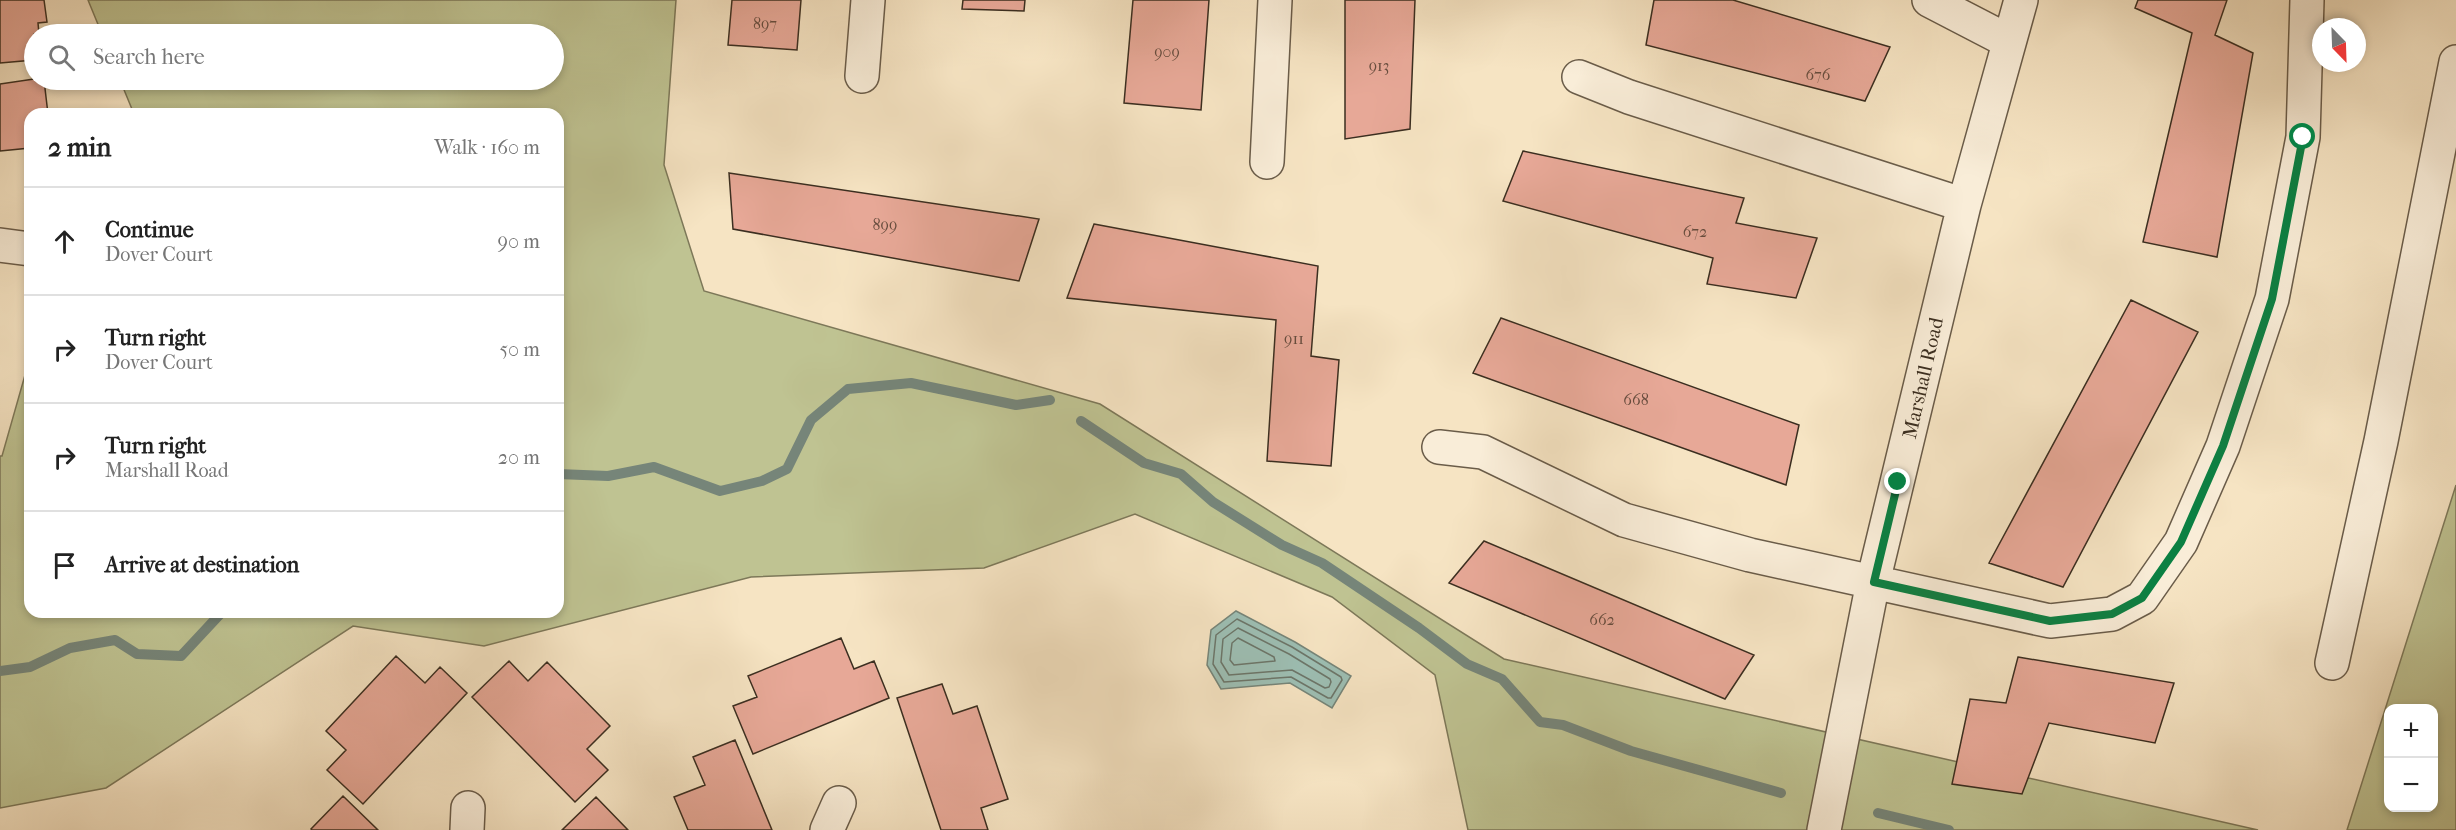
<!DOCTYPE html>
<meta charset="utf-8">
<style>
:root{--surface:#fff;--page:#f6f6f6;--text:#222;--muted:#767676;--line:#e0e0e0}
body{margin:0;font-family:"IM FELL French Canon",serif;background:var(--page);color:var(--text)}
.controls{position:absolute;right:18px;bottom:18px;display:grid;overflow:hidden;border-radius:12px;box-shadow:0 3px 9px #0003}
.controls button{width:54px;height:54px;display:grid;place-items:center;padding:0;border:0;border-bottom:2px solid var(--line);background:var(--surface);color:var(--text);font:30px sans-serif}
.compass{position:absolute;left:2312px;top:18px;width:54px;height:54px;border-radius:50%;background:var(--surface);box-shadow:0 3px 9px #0003;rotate:157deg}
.stop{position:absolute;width:18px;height:18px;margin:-14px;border:4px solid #0b8043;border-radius:50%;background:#fff}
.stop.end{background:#0b8043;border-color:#fff;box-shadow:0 2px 6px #0008}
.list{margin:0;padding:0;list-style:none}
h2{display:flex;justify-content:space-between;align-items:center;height:78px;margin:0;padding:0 24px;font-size:26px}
h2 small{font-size:20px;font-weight:400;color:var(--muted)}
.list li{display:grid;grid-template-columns:39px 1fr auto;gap:18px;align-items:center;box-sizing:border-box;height:108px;padding:0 24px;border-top:2px solid var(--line)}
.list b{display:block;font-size:22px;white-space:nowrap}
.list p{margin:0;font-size:20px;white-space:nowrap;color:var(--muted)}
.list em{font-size:20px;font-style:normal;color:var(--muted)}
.icon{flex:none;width:33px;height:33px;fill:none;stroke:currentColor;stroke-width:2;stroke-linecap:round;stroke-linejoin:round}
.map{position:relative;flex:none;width:2456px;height:830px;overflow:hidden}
.search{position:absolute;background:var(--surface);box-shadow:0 3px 9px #0003;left:24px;top:24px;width:540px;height:66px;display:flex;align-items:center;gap:15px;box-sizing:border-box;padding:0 21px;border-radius:33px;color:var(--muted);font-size:22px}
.panel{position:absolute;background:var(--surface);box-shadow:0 3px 9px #0003;left:24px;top:108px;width:540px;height:510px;border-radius:18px}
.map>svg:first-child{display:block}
</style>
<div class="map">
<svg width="2456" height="830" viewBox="0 0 2456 830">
<rect width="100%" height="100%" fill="#f6e4c3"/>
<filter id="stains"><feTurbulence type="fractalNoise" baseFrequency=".00333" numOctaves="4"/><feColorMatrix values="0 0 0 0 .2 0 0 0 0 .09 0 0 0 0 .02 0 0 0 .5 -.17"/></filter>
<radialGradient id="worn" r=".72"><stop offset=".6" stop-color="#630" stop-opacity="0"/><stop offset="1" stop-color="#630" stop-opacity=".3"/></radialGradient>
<path fill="#bfc392" stroke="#7d7859" stroke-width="1.5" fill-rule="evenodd" d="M88 0H676L664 165 704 291 1100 404 1504 659 2258 830H1468L1435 675 1332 597 1135 514 984 568 751 577 484 646 353 626 106 788 0 808V456H2L27 368 30 367V612H558V114H134L120 80H554V34H102Z
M2456 485V830H2347ZM2388 708H2434V808H2388Z"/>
<path fill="#9dbfb4" stroke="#768579" stroke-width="1.5" d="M1236 611 1295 642 1351 676 1332 708 1290 683 1221 689 1207 665 1211 630Z"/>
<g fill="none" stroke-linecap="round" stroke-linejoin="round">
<path stroke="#6c766a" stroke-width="1.5" d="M1237 619 1292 647 1341 677 1342 680 1331 698H1328L1291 677 1224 682 1213 664 1216 635Z
M1238 628 1289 654 1330 679 1331 682 1329 687 1325 688 1292 670 1229 675 1221 662 1223 639Z
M1238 638 1274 657 1275 661 1234 665 1230 660 1232 643Z"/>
<path stroke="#768579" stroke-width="10" d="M1081 421 1144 463 1181 474 1213 502 1282 545 1322 563 1419 628 1467 664 1502 679 1540 722 1563 725 1631 751 1781 793
M558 474 608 476 654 467 720 491 762 481 787 469 811 420 848 389 911 383 1016 405 1050 400
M0 671 30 667 70 648 115 640 137 654 181 656 222 612
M1878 813 1949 830"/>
</g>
<path fill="#e7a897" stroke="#3b2e20" stroke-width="1.5" d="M0 0H44L47 22 38 23 39 34H34V60L0 63Z
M732 0H801L797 50 728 45Z
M963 0H1025L1024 11 962 9Z
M1133 0H1209L1201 110 1124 103Z
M1345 0H1415L1410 129 1345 139Z
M1654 0H1733L1890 47 1865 101 1646 45Z
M2138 0H2227L2215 35 2253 53 2217 257 2143 242 2192 33 2135 8Z
M34 79 44 80 48 114H30V148L0 151V84Z
M1523 151 1744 198 1736 223 1817 238 1796 298 1707 284 1713 258 1503 201Z
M729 173 1039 219 1019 281 733 229Z
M1094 224 1318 266 1311 356 1339 360 1331 466 1267 461 1276 320 1067 298Z
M2131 300 2198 332 2063 587 1989 563Z
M1501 318 1799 425 1786 485 1473 373Z
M1484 541 1754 655 1725 699 1449 583Z
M841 638 854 669 874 661 889 698 753 754 733 706 757 697 748 676Z
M396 656 425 683 440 667 467 693 363 804 327 770 346 750 326 731Z
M2018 657 2174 683 2155 743 2049 723 2022 794 1952 784 1970 699 2006 703Z
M509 661 528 681 547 662 610 726 587 749 608 770 575 802 472 697Z
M942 684 953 714 977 706 1008 799 981 808 988 830H941L897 698Z
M735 740 772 830H688L674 797 705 785 693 757Z
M343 796 378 830H312L311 829Z
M596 797 628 830H562Z"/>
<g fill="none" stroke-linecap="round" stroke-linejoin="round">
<g stroke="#6a5c49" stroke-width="36">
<path id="minor" d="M1929 0 2008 41
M862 76 868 0
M1579 77 1629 97 1964 205
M1267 162 1275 0
M0 245 30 249
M1439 447 1483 452 1624 520 1750 555 2050 621 2112 614 2142 598 2181 542 2223 446 2272 299 2303 137 2307 0
M2332 663 2381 441 2456 62
M467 830 468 808
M827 830 839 803
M1824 830 1873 582 1964 205 2021 0"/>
</g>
<use href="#minor" stroke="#f9edd8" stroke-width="33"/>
</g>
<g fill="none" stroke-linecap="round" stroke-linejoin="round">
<path stroke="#0b8043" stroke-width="8" d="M1898 482 1874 582 2050 621 2112 614 2142 598 2181 542 2223 446 2272 299 2303 137"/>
</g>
<g text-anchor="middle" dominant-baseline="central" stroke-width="6" stroke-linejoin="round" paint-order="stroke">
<g font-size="16" fill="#664c3e">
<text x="765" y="23">897</text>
<text x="1167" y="51">909</text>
<text x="1379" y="65">913</text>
<text x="1818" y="74">676</text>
<text x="885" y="224">899</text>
<text x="1695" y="231">672</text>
<text x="1294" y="338">911</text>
<text x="1636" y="399">668</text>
<text x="1602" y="619">662</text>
</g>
<g font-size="20" fill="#3b2e20" stroke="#f9edd8">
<text transform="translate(1923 378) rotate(-77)">Marshall Road</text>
</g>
</g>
<rect width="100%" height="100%" filter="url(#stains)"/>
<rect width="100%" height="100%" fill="url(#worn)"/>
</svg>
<div class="controls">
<button>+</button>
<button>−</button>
</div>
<svg class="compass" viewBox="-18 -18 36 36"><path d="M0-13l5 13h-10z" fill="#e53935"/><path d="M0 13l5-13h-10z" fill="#767676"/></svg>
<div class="stop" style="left:2303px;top:137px"></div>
<div class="stop end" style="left:1898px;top:482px"></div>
<div class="search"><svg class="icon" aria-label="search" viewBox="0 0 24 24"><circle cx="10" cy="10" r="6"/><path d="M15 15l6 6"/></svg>Search here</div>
<section class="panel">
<h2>2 min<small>Walk · 160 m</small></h2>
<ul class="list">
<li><svg class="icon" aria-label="ahead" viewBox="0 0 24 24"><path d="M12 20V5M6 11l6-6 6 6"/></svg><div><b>Continue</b><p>Dover Court</p></div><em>90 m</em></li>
<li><svg class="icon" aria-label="right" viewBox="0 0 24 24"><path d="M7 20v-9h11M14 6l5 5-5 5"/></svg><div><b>Turn right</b><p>Dover Court</p></div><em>50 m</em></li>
<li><svg class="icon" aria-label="right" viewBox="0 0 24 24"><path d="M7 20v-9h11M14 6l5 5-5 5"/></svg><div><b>Turn right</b><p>Marshall Road</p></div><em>20 m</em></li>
<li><svg class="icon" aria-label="arrive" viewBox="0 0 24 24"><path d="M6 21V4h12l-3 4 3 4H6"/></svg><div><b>Arrive at destination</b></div></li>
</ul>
</section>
</div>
